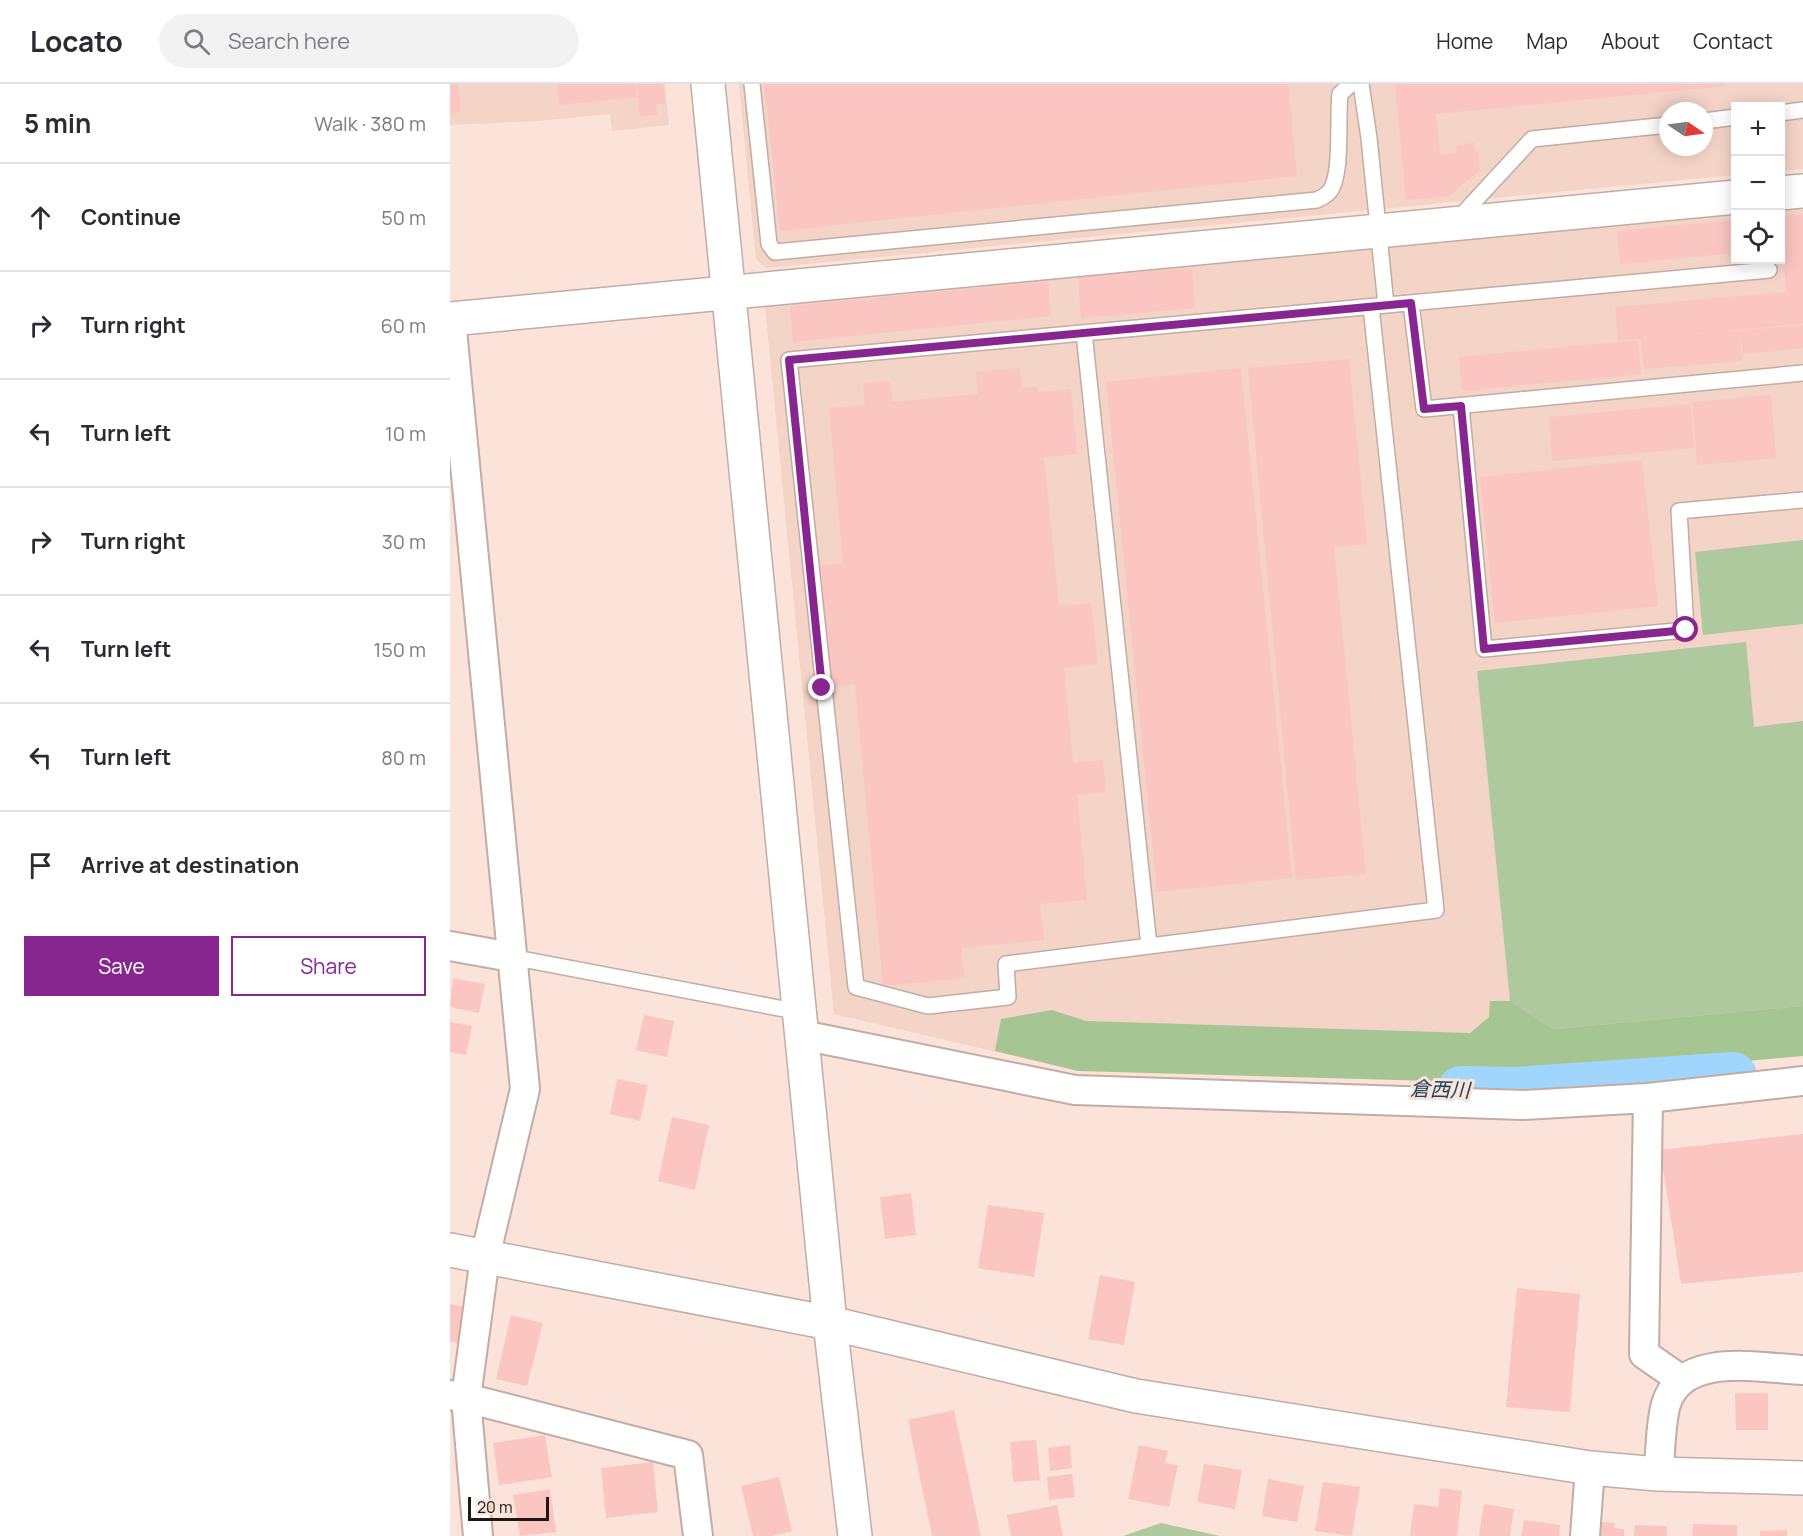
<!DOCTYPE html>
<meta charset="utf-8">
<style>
:root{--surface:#fff;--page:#f2f2f3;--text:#2b2b33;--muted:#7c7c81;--line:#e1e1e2;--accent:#88268f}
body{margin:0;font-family:Manrope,"Noto Sans JP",sans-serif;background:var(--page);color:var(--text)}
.controls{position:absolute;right:18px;top:18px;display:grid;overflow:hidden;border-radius:0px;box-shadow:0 3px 15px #0003}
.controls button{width:54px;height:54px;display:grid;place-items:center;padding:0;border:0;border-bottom:2px solid var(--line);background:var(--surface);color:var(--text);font:30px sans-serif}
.compass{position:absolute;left:1209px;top:18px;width:54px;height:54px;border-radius:50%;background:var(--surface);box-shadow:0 3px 15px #0003;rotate:103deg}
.scale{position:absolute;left:18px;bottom:15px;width:81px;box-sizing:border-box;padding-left:6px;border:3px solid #1f1713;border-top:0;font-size:16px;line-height:21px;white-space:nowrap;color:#1f1713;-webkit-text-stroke:4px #fbe3d9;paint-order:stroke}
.stop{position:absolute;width:18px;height:18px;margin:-14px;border:4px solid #88268f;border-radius:50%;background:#fff}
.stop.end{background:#88268f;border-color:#fff;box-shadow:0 2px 6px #0008}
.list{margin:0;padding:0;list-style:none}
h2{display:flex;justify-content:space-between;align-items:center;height:78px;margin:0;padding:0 24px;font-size:26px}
h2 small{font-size:20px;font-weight:400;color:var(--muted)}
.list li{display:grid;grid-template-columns:39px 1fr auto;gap:18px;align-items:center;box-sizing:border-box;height:108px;padding:0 24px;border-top:2px solid var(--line)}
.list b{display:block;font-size:22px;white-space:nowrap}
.list em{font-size:20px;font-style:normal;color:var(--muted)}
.actions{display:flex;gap:12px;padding:18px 24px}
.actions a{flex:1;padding:14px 0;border:2px solid var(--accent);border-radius:0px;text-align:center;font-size:21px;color:var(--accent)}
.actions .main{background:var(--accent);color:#fff}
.icon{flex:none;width:33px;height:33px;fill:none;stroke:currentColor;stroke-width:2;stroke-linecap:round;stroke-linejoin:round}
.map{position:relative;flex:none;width:1353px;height:1452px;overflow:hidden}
header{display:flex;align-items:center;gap:36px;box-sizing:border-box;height:84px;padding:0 30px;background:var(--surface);border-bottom:2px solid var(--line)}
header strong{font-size:28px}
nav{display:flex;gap:33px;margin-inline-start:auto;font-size:21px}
.search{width:420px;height:54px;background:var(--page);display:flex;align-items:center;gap:15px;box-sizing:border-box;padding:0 21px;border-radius:33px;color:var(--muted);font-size:22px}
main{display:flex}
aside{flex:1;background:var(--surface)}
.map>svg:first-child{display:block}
</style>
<header>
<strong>Locato</strong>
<div class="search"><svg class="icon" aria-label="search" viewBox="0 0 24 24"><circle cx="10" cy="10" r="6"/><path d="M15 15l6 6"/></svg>Search here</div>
<nav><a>Home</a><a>Map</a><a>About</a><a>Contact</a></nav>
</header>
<main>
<aside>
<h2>5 min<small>Walk · 380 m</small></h2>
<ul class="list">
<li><svg class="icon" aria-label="ahead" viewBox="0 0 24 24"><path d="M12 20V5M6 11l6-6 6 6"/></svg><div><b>Continue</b></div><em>50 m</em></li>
<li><svg class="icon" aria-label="right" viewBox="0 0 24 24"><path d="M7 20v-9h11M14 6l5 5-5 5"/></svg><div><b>Turn right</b></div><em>60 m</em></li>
<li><svg class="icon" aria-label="left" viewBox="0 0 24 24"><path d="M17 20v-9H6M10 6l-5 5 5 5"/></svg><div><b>Turn left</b></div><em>10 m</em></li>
<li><svg class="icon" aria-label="right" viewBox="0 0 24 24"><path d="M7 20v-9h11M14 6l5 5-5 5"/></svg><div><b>Turn right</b></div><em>30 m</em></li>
<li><svg class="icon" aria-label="left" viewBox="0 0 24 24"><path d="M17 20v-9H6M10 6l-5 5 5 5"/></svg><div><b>Turn left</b></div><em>150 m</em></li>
<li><svg class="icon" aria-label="left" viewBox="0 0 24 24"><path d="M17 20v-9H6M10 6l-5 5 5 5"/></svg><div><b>Turn left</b></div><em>80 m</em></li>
<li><svg class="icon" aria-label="arrive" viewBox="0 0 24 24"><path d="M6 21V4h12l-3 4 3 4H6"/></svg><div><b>Arrive at destination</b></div></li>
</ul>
<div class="actions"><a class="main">Save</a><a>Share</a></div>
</aside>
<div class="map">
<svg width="1353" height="1452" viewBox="0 0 1353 1452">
<rect width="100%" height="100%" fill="#fbe3d9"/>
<path fill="#f4d4c7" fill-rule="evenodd" d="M0 0H215L219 41 162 47 160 30 88 37 0 41Z
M289 0H1353V85L1331 87 1330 22H1286L1285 91 316 184 306 175ZM1218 27H1254V63H1218Z
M1353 123V972L628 987 384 930 315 222 1285 129 1286 176H1330L1331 125Z"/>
<path fill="#afc99f" d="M1353 456V540L1253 551 1245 468Z
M1296 558 1304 643 1353 637V922L1104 945 1060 917 1027 587Z
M711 1439 770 1452H673Z"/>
<path fill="#a5c592" d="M1040 917H1060L1104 945 1353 922V972L1056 999 628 987 545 967 551 935 602 926 636 937 1020 949 1039 933Z"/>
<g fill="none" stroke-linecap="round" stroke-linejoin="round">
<path stroke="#a0d6fd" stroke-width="48" d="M1011 1006 1065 1007 1283 992"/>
</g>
<path fill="#fbc5c2" d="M0 0H8L11 28 0 29Z
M107 0H186L187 13 109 21Z
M187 0H213L215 19 206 20 207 31 190 32Z
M314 0H838L847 92 330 147Z
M945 0H1276V2L986 30 990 71 1007 69 1006 61 1024 59 1025 68 1028 67 1030 86 999 112 956 116Z
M1353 130V240L1198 254 1353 241V264L1293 270 1290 251 1292 277 1194 285 1191 255 1168 257 1165 223 1336 208 1333 165H1330V132Z
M1286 136V169L1170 180 1167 147Z
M742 184 745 224 631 234 628 193Z
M598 197 601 232 343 258 340 222Z
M1188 256 1191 290 1012 307 1009 273Z
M899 275 917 460 884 463 916 790 846 796 798 284Z
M570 284 572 304 587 303 588 308 621 305 627 370 594 373 609 522 641 519 648 580 614 584 623 679 653 676 656 708 627 711 637 816 590 820 594 856 511 864 514 894 433 902 405 600 372 604 361 482 393 479 379 324 415 321 413 299 440 297 442 318 528 310 526 288Z
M791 284 842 794 707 808 656 298Z
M1321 311 1326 374 1247 381 1242 318Z
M1241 320 1244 364 1102 377 1099 333Z
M1192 376 1208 522 1045 539 1030 393Z
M3 894 35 900 29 929 0 923Z
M194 931 224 937 217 973 186 966Z
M0 938 22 942 16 971 0 968Z
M167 995 198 1001 190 1037 160 1030Z
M222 1033 259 1041 245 1106 208 1097Z
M1353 1050V1188L1231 1200 1210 1066Z
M461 1109 466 1151 435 1155 430 1113Z
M538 1121 594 1129 584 1193 528 1184Z
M650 1191 685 1198 674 1261 638 1255Z
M1067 1204 1130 1210 1120 1328 1056 1323Z
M0 1220 14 1223 7 1259 0 1257Z
M61 1231 93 1239 77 1302 46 1295Z
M1285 1309H1318V1346H1286Z
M504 1326 531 1452H482L458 1336Z
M95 1351 102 1393 49 1401 43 1359Z
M586 1356 590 1396 563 1398 560 1358Z
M620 1361 622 1384 600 1387 598 1364Z
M689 1361 718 1367 715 1379 728 1381 719 1423 678 1415Z
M203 1378 208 1428 156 1434 151 1384Z
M754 1380 792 1386 785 1425 747 1418Z
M622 1390 625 1413 599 1416 597 1393Z
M329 1393 342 1447 323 1452H303L291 1402Z
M818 1395 854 1402 847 1438 812 1432Z
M873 1398 910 1403 902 1452 865 1447Z
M990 1404 1012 1407 1007 1452H960L964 1420 988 1423Z
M100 1405 106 1448 70 1452 63 1411Z
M1034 1420 1064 1425 1060 1452H1029Z
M607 1421 613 1452H561L557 1431Z
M1074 1436 1110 1441 1109 1452H1071Z
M1146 1437 1165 1439 1164 1444 1174 1445V1452H1145Z
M1243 1440 1287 1441V1452H1242Z
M1185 1441 1217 1442V1452H1184Z
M1337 1446V1452H1310V1447Z"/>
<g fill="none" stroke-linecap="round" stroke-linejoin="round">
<g stroke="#c3aca3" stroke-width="18">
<path id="service" d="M302 0 319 160 325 168 867 116C871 114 877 111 879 108 893 93 887 33 890 10L901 0
M911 0 919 54 936 221
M1330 29 1353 26
M1254 37 1286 33
M1008 135 1082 55 1218 41
M961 219 974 325 1353 289
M921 223 986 826 556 880 558 913 478 922 406 903 339 276 1319 186
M634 249 699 862
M1011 322 1034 565 1236 546 1229 427 1353 416
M61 873 350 928"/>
</g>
<g stroke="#c3aca3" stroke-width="32">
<path id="minor" d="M0 862 61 873
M352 951 625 1006 1073 1021 1198 1014 1353 997
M1198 1014 1194 1270 1230 1295
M0 1311 16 1314 35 1173 75 1005 1 235
M1208 1390C1211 1368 1210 1341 1216 1320 1232 1267 1310 1284 1353 1286
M28 1452 16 1314 238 1371 248 1452
M1135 1452 1140 1384"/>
</g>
<g stroke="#c3aca3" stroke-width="36">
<path id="tertiary" d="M258 0 380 1239 405 1452
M1330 109 1353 107
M0 235 1286 113
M0 1166 380 1239 686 1312 1140 1384 1208 1390 1353 1394"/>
</g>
<use href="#service" stroke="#fff" stroke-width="15"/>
<use href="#minor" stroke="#fff" stroke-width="28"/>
<use href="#tertiary" stroke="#fff" stroke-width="33"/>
</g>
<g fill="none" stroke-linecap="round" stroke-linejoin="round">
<path stroke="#88268f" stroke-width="8" d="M372 604 339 276 961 219 974 325 1011 322 1034 565 1236 546"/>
</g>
<g text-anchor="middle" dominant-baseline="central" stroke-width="6" stroke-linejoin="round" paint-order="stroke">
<g font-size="20" font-style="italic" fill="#1a435e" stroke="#fbe3d9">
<text transform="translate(990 1005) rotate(2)">倉西川</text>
</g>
</g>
</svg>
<div class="controls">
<button>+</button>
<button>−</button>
<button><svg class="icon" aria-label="locate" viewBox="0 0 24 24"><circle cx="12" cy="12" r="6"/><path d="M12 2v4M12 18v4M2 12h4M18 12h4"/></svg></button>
</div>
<svg class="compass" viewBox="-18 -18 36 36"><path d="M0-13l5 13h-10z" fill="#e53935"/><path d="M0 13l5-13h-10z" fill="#7c7c81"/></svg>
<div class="scale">20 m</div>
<div class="stop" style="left:1236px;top:546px"></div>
<div class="stop end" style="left:372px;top:604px"></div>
</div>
</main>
